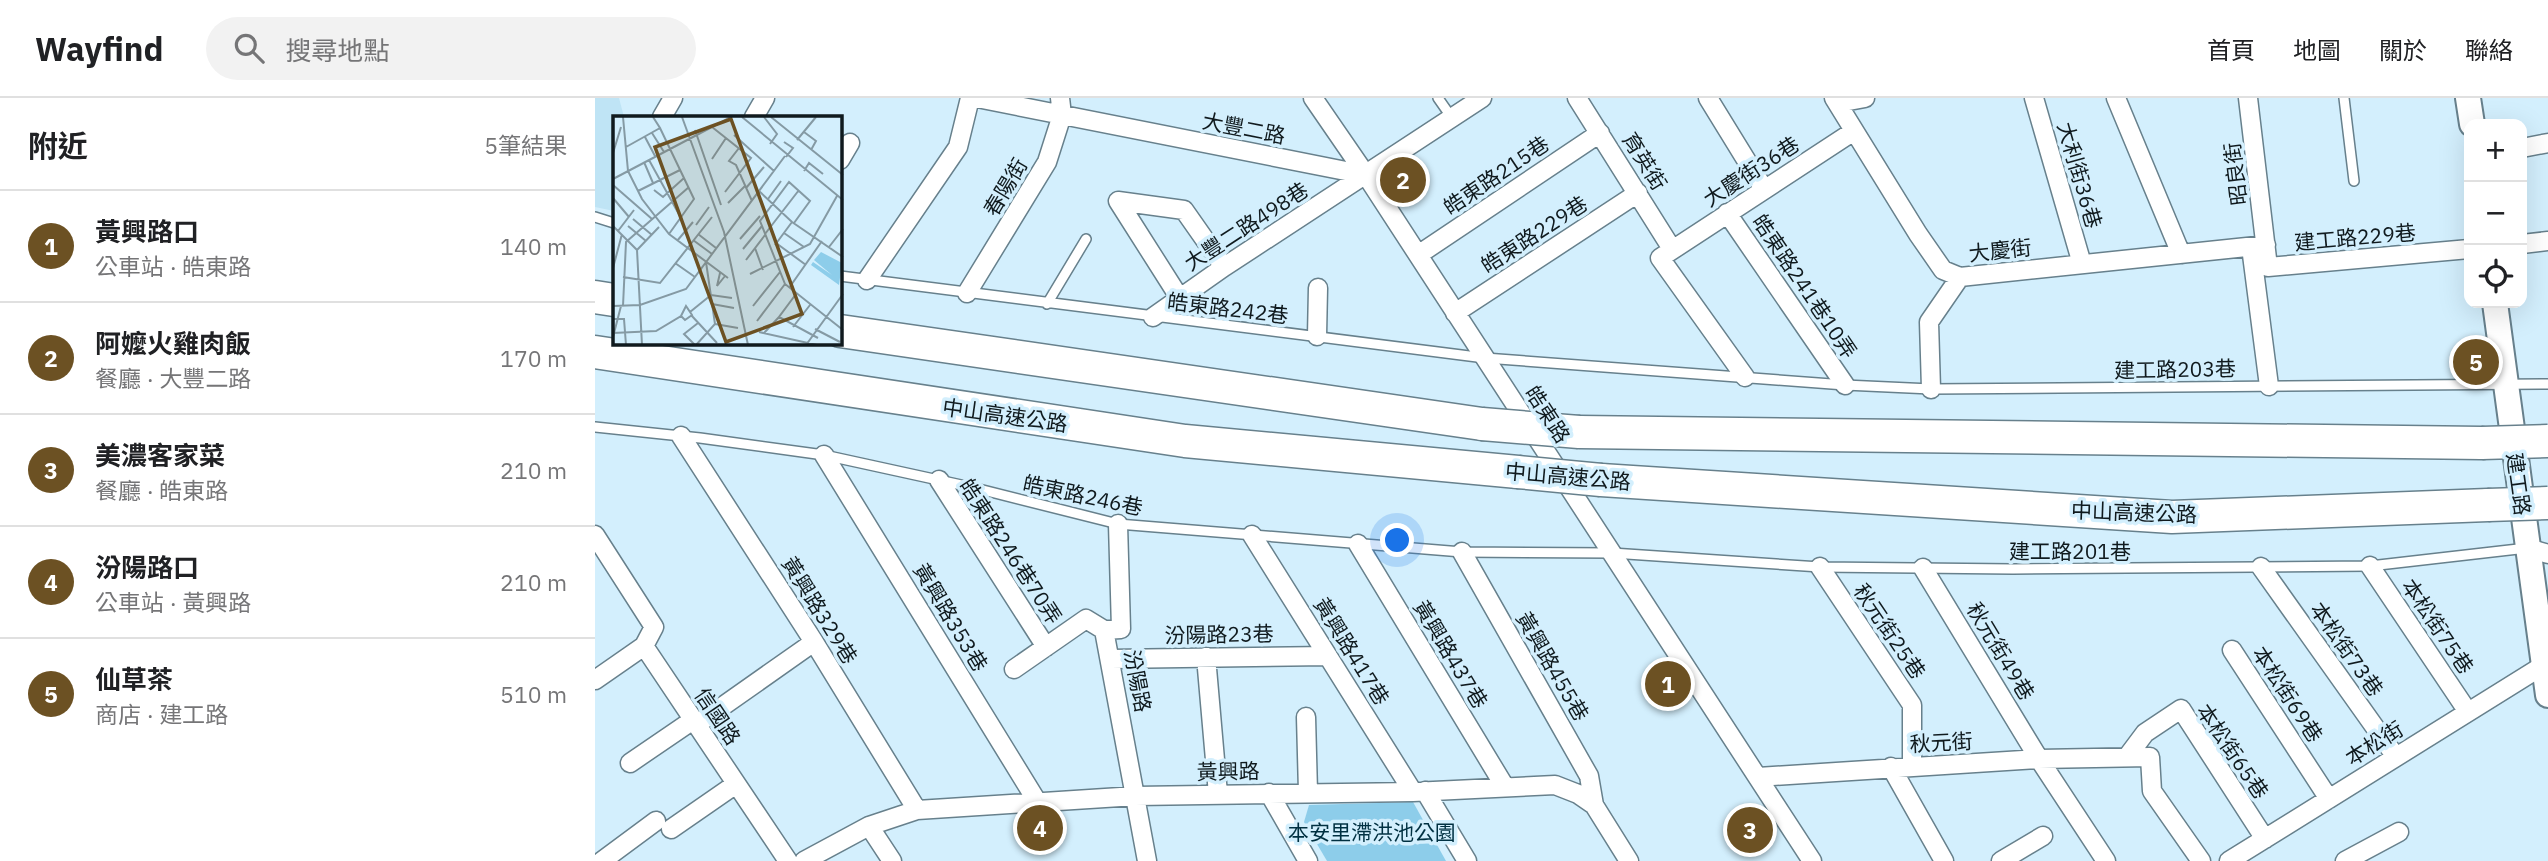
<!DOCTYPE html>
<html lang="zh-TW">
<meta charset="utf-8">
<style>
:root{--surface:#fff;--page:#f2f2f2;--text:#202124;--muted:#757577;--line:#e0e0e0;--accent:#6c5123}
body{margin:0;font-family:"IBM Plex Sans","Noto Sans TC",sans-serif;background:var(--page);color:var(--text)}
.controls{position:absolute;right:21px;top:21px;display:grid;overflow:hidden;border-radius:14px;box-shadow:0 7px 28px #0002}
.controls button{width:63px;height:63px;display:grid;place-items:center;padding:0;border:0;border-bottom:2px solid var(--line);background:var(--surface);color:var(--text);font:35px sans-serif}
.you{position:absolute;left:803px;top:443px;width:24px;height:24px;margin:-18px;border:5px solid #fff;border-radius:50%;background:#1a73e8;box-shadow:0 0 0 10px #1a73e833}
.badge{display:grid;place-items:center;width:46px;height:46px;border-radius:50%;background:var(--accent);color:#fff;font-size:23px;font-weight:700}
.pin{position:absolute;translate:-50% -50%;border:4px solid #fff;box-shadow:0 2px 7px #0006}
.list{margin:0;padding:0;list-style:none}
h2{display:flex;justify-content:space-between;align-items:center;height:91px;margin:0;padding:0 28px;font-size:30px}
h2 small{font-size:23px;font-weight:400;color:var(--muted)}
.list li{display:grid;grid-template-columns:46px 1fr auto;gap:21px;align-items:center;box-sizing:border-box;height:112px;padding:0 28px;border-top:2px solid var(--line)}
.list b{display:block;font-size:26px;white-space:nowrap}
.list p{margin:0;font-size:23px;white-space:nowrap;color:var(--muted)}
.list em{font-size:23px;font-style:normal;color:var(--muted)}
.icon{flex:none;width:38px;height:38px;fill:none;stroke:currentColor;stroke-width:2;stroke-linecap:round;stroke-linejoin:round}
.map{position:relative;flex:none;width:1953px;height:763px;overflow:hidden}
header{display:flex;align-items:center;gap:42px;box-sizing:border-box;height:98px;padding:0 35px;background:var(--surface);border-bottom:2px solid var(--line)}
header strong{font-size:33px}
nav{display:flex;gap:38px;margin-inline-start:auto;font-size:24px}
.search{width:490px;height:63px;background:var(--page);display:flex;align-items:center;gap:18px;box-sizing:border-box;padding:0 24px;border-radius:38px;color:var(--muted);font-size:26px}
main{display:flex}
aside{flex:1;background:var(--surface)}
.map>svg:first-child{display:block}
</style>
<header>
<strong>Wayfind</strong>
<div class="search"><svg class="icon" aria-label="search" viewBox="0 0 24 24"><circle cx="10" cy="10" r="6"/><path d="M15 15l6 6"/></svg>搜尋地點</div>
<nav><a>首頁</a><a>地圖</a><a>關於</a><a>聯絡</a></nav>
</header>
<main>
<aside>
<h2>附近<small>5筆結果</small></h2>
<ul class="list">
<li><span class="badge">1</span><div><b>黃興路口</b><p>公車站 · 皓東路</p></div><em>140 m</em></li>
<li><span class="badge">2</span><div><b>阿嬤火雞肉飯</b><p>餐廳 · 大豐二路</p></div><em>170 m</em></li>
<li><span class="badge">3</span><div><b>美濃客家菜</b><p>餐廳 · 皓東路</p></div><em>210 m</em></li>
<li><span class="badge">4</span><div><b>汾陽路口</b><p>公車站 · 黃興路</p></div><em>210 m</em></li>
<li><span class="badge">5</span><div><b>仙草茶</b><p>商店 · 建工路</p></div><em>510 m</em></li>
</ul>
</aside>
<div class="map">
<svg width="1953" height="763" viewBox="0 0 1953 763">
<rect width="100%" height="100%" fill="#d3effd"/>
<path fill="#bfe4f5" d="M0 0H24L29 19H19V113L0 109Z"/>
<path fill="#8dcdea" d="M818 704 851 763H732L709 724 714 707Z"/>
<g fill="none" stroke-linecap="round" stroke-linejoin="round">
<g stroke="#67808c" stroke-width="12">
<path id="lane" d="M843 0 857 20
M1749 0 1759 83
M0 119 19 125
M245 178 890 260 1250 287 1336 291 1953 286
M452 206 491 141
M0 329 105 340 229 357 380 390 523 426 867 454 1017 455 1225 469 1418 471 1775 468 1932 450"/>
</g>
<g stroke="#67808c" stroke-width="21">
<path id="street" d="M382 0 771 77
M718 0 771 77 1217 763
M982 0 1077 151
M1113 0 1169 91
M1239 0 1323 136 1348 172 1365 179 1671 147
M1439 0 1487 166
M1521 0 1586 156
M1653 0 1673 169 1874 151
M1243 5 1270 0
M67 19 78 0
M159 19 170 0
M1927 50 1953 45
M245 62 255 45
M1132 115 1250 287
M1927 146 1953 143
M1656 149 1674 288
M823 157 1005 35
M272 182 363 49 375 0
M372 195 452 64 467 17 465 0
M584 199 523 103 589 112 629 169
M860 215 1043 95
M558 219 629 169 887 0
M722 238 723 190
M1150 279 1065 160 1259 33
M1336 291 1334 224 1365 179
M86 338 219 544 322 712
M229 357 443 705
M344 382 451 549
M0 437 59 529 49 548
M657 437 818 694
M763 446 910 689
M1933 450 1953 456
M867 454 994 678 999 707
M1775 468 1873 614
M1225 469 1317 607V668
M1666 469 1801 659
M1328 470 1444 661 1511 763
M509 532 552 763
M509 532 526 531 523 426
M1637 552 1734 701
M611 559 623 696
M516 561 733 558
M419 571 491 521 509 532
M0 582 49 548 193 763
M711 619 713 694
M101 627 219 544
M1532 659 1550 635 1586 611 1670 741
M35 665 98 622
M1296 669 1349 763
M1163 679 1444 661 1555 659 1557 693 1606 763
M830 693 872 763
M674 695 713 763
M274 728 297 763
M76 731 141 686
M7 763 61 723
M209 763 274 728 322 712 541 698 818 694 960 687 983 696 999 707 1034 763
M1406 763 1448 738
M1634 763 1949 567
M1750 763 1804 734"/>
</g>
<g stroke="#67808c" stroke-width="28">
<path id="secondary" d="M1873 0 1877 26
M1900 205 1953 597"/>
</g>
<g stroke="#67808c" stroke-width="35">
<path id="highway" d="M0 199 19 202
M245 233 887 326
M0 254 590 343 923 374
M984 334 1887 345
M1006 382 1577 419 1893 407"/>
</g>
<use href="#lane" stroke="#fff" stroke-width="9"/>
<use href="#street" stroke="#fff" stroke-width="18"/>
<use href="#secondary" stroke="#fff" stroke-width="24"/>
<use href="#highway" stroke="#fff" stroke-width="32"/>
<g stroke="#67808c" stroke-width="35" stroke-linecap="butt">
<path id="highway-bridge" d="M887 326 984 334
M1887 345 1953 343
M923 374 1006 382
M1893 407 1953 405"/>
</g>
<use href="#highway-bridge" stroke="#fff" stroke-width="32"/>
</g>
<g text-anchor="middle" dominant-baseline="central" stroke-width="7" stroke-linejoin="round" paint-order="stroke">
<g font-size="21" fill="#101a1e" stroke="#d3effd">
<text transform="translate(649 30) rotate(11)">大豐二路</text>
<text transform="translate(1050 63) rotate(58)">育英街</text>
<text transform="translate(1156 73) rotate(-33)">大慶街36巷</text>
<text transform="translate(1640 76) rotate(-97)">昭良街</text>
<text transform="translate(901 77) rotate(-34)">皓東路215巷</text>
<text transform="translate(1485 77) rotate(74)">大利街36巷</text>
<text transform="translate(410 89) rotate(-59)">春陽街</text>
<text transform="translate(651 128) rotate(-33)">大豐二路498巷</text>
<text transform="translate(939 136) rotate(-33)">皓東路229巷</text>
<text transform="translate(1760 139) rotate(-5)">建工路229巷</text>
<text transform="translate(1405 152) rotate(-6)">大慶街</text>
<text transform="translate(1210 188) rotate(56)">皓東路241巷10弄</text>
<text transform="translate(633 210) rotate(7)">皓東路242巷</text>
<text transform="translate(1580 271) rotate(-1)">建工路203巷</text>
<text transform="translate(953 316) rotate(57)">皓東路</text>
<text transform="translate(410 317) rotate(8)">中山高速公路</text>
<text transform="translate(973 378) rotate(5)">中山高速公路</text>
<text transform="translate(1924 386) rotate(82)">建工路</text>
<text transform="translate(488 397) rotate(12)">皓東路246巷</text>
<text transform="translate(1539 414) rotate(2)">中山高速公路</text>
<text transform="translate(416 453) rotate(57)">皓東路246巷70弄</text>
<text x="1475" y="453">建工路201巷</text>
<text transform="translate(225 512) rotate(58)">黃興路329巷</text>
<text transform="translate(356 519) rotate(59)">黃興路353巷</text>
<text transform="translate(1843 528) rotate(56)">本松街75巷</text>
<text transform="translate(1295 533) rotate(56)">秋元街25巷</text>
<text transform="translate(624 536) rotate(-1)">汾陽路23巷</text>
<text transform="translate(1752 551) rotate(55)">本松街73巷</text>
<text transform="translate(757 553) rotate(58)">黃興路417巷</text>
<text transform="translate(1406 553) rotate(59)">秋元街49巷</text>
<text transform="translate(856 556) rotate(59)">黃興路437巷</text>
<text transform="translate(958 568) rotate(60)">黃興路455巷</text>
<text transform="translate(543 583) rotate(79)">汾陽路</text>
<text transform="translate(1693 596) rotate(57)">本松街69巷</text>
<text transform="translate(123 618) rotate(56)">信國路</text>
<text transform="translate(1346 644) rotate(-3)">秋元街</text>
<text transform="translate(1779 645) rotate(-32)">本松街</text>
<text transform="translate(1638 653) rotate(56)">本松街65巷</text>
<text transform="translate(633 673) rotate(-1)">黃興路</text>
</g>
<g font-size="21" fill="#003041" stroke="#d3effd">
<text x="777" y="734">本安里滯洪池公園</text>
</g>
</g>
<g transform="translate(18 18)">
<rect width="229" height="229" fill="#d3effd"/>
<path d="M208 136 229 147 226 169 198 149 200 146 219 159 201 144Z" fill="#8dcdea"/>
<path fill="none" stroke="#859aa4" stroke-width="2" d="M10 1 15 55 29 83 56 118 115 162M69 1 111 116 135 229M129 1 230 84M151 1 164 18 157 28M158 1 230 59M99 11 138 42 112 76M47 12 81 83 56 118M82 14 108 89M191 16 203 25 198 34M39 17 51 36M121 19 161 55M32 21 42 40M184 24 203 1M171 26 180 32 173 41M13 31 47 12 40 1M126 32 116 45 123 49 139 85M0 37 8 11M99 43 113 22M36 44 68 102M31 46 40 67M191 55 196 47 210 58M0 63 118 1M0 69 39 103M133 72 151 51M41 74 50 81 71 62M25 75 67 54M146 75 179 106 230 141M0 82 16 101M155 83 168 65M115 87 132 70M20 103 39 119M181 107 197 85 176 66 147 105 172 168 230 214M83 109 96 91M0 110 24 134 29 229M15 110 33 125M5 115 21 94M171 117 191 131M85 118 103 132M152 118 186 74M127 123 147 100M80 124 99 138M64 125 80 106M163 127 193 149M162 129 179 106M216 131 230 113M142 132 150 154M130 133 149 110M24 134 46 111M133 144 152 119M62 147 82 161M0 152 9 118M107 157 104 170 112 160M137 158 197 128 224 80M10 161 47 167 99 101M176 172 209 125M183 178 166 201 205 222M99 188 121 192M0 190 27 189 73 173 172 40M10 190 13 126 76 71M140 190 167 156M77 196 98 179 119 182M78 199 104 227M0 203H11L13 229M144 205 172 168M102 208 125 212M180 211 197 189M202 213 227 226M146 216 204 229M0 217 43 215 68 200 73 190 79 199 72 204 68 200M151 217 166 201M0 221 8 190M82 229 71 218 85 207M83 229 102 208 93 146M193 229 230 178"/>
<path fill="#6c5123" fill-opacity="0.15" stroke="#6c5123" stroke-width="3.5" d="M118 3 189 198 113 226 42 31Z"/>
<rect width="229" height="229" fill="none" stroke="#101a1e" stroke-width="3.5"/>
</g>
</svg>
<div class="controls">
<button>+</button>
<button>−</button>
<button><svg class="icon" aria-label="locate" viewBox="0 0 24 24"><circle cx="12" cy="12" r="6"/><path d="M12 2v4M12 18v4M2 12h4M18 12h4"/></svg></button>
</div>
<div class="you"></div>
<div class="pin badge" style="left:1073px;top:586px">1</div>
<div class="pin badge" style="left:808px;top:82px">2</div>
<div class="pin badge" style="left:1155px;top:732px">3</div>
<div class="pin badge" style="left:445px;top:730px">4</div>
<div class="pin badge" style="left:1881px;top:264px">5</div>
</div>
</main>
